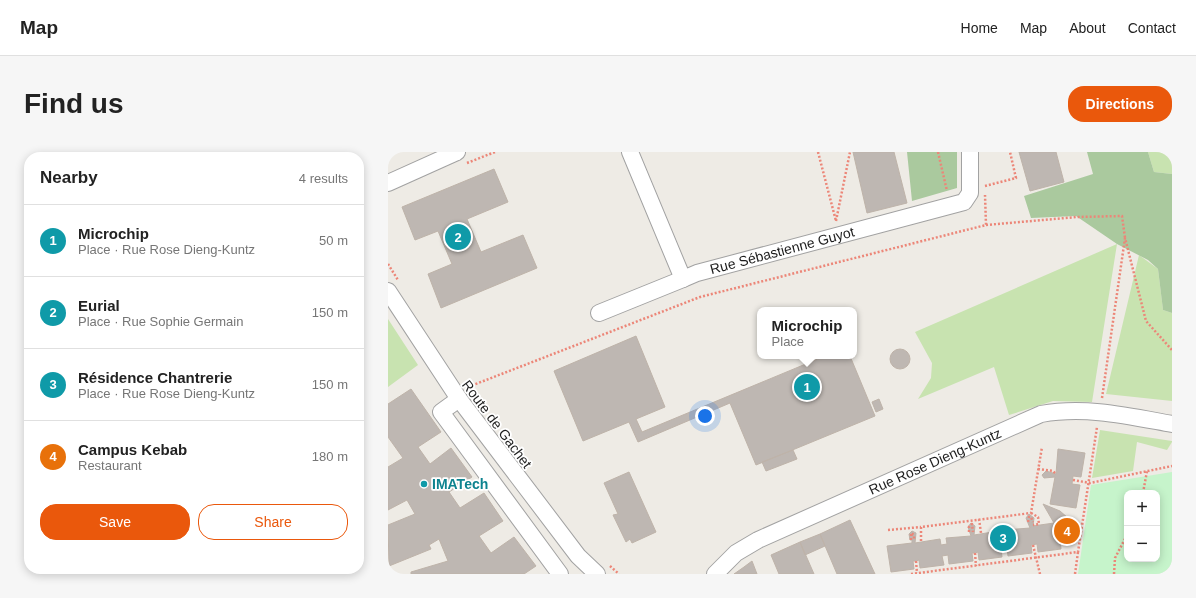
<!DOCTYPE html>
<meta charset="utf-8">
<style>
:root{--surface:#fff;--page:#f6f6f6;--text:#222;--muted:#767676;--line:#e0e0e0;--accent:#ea580c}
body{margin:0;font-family:Arial,sans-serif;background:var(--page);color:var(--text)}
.controls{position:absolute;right:12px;bottom:12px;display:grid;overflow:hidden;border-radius:8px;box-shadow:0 2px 10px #0003}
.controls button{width:36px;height:36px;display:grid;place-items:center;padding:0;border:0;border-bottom:1px solid var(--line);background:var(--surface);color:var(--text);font:20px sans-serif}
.you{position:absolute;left:317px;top:264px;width:14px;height:14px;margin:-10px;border:3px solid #fff;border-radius:50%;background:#1a73e8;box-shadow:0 0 0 6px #1a73e833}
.badge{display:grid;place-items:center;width:26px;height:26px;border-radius:50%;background:var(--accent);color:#fff;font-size:13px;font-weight:700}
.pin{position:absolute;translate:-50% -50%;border:2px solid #fff;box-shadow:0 1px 4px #0006}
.popup{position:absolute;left:369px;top:155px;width:100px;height:52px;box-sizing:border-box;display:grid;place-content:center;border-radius:8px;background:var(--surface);filter:drop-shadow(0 1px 3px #0005);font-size:13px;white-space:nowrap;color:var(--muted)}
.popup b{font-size:15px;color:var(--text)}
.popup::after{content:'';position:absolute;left:50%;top:100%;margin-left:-8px;border:8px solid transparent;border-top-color:var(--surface)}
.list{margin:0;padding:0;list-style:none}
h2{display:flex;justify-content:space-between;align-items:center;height:52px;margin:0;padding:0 16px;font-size:17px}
h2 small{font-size:13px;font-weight:400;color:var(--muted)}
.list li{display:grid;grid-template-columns:26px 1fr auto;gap:12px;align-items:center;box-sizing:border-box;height:72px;padding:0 16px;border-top:1px solid var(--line)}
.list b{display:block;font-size:15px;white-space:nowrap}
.list p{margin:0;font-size:13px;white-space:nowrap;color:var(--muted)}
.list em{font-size:13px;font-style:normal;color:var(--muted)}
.actions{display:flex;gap:8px;padding:12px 16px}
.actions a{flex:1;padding:9px 0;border:1px solid var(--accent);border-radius:16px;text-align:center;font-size:14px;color:var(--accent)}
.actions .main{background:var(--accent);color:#fff}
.map{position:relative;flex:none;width:784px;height:422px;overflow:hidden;border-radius:16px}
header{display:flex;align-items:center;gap:24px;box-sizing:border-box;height:56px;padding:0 20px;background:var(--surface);border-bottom:1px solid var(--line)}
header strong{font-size:19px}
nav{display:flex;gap:22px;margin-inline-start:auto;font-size:14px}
.intro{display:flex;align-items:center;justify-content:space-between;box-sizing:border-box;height:96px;padding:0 24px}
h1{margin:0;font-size:28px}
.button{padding:10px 18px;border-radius:16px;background:var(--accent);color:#fff;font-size:14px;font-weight:700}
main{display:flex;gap:24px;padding:0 24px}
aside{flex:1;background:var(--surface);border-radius:16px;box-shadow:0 2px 10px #0003}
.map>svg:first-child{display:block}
</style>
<header>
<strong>Map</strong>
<nav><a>Home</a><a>Map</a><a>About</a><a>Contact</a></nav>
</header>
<div class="intro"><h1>Find us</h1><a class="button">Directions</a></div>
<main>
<aside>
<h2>Nearby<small>4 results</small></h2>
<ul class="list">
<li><span class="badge" style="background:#0f9aa8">1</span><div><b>Microchip</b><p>Place · Rue Rose Dieng-Kuntz</p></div><em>50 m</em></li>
<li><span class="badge" style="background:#0f9aa8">2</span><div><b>Eurial</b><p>Place · Rue Sophie Germain</p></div><em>150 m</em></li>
<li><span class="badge" style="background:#0f9aa8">3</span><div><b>Résidence Chantrerie</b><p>Place · Rue Rose Dieng-Kuntz</p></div><em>150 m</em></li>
<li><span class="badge" style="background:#e8710a">4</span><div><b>Campus Kebab</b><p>Restaurant</p></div><em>180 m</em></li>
</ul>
<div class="actions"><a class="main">Save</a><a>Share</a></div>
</aside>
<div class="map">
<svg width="784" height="422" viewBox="0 0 784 422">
<rect width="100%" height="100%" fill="#eeebe5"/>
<path fill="#c8e3b0" d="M760 0H784V22L766 20Z
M729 92 704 250 665 249 621 263 606 215 530 247 543 226 544 211 527 180Z
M751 103 770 117 775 158 784 161V249L718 242Z
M0 167 30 213 0 235Z
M712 278 784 289V290L779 298 749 290 745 319 704 326Z"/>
<path fill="#aac99e" d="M519 0H569V36L524 49Z
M699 0H760L766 20 784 22V161L775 158 770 117 760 108 729 92 688 64 643 66 636 44 705 22Z"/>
<path fill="#c6f4cb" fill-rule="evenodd" d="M784 320V422H690L703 333ZM739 341H769V407H739Z"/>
<path fill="#beb7b2" stroke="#beb3a9" d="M465 0H506L519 51 479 61Z
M631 0H668L676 30 642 39Z
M106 17 120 50 79 67 93 100 135 83 149 116 53 156 40 122 64 112 50 79 27 88 14 55Z
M248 184 277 255 248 267 254 280 437 204H462L487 264 368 313 342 251 250 290 241 270 195 289 166 219Z
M502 207a10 10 0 1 1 20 0a10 10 0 1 1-20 0Z
M23 237 53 280 30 295 42 312 63 296 84 325 61 340 72 356 96 341 115 369 91 384 103 401 126 385 148 414 136 422H23V420L60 409 51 387 41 393 43 397 1 414 0 373 27 362 19 348 0 358V315L15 306 0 285V252Z
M491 247 495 257 488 260 484 250Z
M670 297 697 301 693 325 685 324 684 332 692 333 688 356 662 352 667 325 656 326 654 323 658 319 668 322Z
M405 298 409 307 378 319 374 310Z
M241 320 268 380 244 391 242 387 238 390 225 363 230 362 216 331Z
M655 352 672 359 680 366 684 373 685 380 683 384 678 387 672 386 673 397 650 400 649 392 643 393 644 401 620 404 619 395 613 396 614 405 591 408 590 400 587 401H584L585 409 561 412 560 403 554 404 556 413 532 416 531 408 528 409H525L526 417 503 420 499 394 524 391V388H522L521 382 524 379 528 381 527 391 552 387 553 393 559 392 558 386 583 384 580 375 583 371 587 374 586 383 611 379V384H618L617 378 642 376 638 366 641 362 646 366 645 374 666 371Z
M462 368 487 422H449L432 382Z
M432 382 437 394 417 403 412 390Z
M412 390 426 422H391L383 403Z
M364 409 369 422H346L356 415Z"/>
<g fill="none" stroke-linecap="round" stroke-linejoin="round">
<g stroke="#a2a2a2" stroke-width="18">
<g id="minor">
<path id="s1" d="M242 0 295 127 309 121 576 50 582 41V0"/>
<path d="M0 31 69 0"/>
<path d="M0 139 71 247 190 404 209 422"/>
<path d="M211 161 295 127"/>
<path d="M71 247 53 260 172 422"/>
<path id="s2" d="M327 422 348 401 370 388 653 262C698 254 740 264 784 272"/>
</g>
</g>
<path stroke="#ec8678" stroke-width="2.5" stroke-dasharray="2 2" stroke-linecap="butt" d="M430 0 448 69
M550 0 559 39
M79 11 107 0
M597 34 628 26 622 0
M448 69 462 0
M598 73 689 65 734 64 737 86
M0 112 10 128
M80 235 312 145 598 73 597 43
M714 246 737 86 758 169 784 198
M650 317 665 319 668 322
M685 328 702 331 784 314
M755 341 759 319
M643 361 650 365 651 372 645 373
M591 367 593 381
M640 370 641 365H643L645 370
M500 378 533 375
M581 380V375L584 372 585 380
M523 388V381L526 383V387
M533 389V375L643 361 654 295
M645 393 652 422
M587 401 588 414
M528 409 529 421
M222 414 231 422
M523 422 690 400 709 275
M687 422 690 400
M726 422 727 406 739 383"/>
<use href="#minor" stroke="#fff" stroke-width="16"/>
</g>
<circle fill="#0f9aa8" stroke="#fff" stroke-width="1.5" cx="36" cy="332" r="4"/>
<g text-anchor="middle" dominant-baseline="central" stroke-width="3.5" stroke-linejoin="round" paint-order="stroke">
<g font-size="14" fill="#1e1e1e" stroke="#fff">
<text stroke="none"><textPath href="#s1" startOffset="241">Rue Sébastienne Guyot</textPath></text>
<text transform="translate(109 272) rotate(53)">Route de Gachet</text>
<text stroke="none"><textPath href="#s2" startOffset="249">Rue Rose Dieng-Kuntz</textPath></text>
</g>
<g font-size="14" font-weight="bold" fill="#0d838f" stroke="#fff" text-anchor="start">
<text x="44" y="332">IMATech</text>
</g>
</g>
</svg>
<div class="controls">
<button>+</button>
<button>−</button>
</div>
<div class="you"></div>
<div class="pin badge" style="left:419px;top:235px;background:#0f9aa8">1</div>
<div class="popup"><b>Microchip</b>Place</div>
<div class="pin badge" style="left:70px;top:85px;background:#0f9aa8">2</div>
<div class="pin badge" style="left:615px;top:386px;background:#0f9aa8">3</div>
<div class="pin badge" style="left:679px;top:379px;background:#e8710a">4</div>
</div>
</main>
